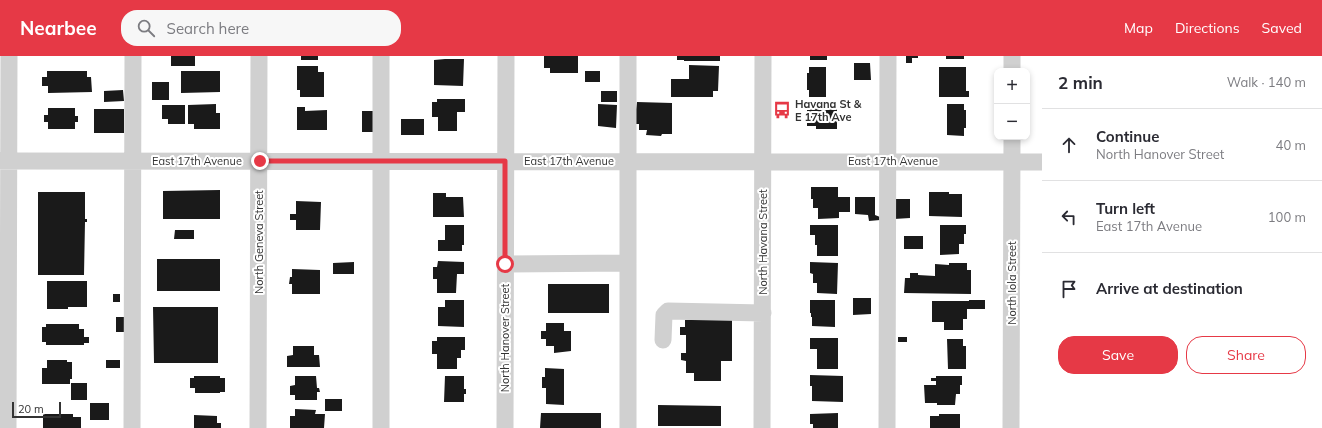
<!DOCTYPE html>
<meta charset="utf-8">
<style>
:root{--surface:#fff;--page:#f7f7f7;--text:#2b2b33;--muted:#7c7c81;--line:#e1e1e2;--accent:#e63946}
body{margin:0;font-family:Mulish,sans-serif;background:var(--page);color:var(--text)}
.controls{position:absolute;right:12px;top:12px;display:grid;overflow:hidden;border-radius:8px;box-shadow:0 2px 6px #0003}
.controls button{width:36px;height:36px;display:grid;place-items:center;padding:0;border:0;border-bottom:1px solid var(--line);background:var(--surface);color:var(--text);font:20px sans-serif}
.scale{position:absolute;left:12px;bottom:10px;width:49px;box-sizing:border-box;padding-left:4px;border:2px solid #333;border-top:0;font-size:11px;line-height:14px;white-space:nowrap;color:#333;-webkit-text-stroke:3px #fff;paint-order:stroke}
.stop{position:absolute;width:12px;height:12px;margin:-9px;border:3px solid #e63946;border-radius:50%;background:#fff}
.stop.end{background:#e63946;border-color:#fff;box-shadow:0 1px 4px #0008}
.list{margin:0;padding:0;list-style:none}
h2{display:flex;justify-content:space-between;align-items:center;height:52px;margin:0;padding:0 16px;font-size:17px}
h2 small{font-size:13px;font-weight:400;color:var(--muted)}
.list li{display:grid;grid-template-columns:26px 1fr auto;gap:12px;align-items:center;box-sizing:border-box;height:72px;padding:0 16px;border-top:1px solid var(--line)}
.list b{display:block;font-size:15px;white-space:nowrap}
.list p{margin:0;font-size:13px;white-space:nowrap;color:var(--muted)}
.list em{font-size:13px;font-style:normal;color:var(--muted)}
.actions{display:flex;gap:8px;padding:12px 16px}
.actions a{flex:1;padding:9px 0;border:1px solid var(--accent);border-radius:16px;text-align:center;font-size:14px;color:var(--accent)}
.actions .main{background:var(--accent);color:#fff}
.icon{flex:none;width:22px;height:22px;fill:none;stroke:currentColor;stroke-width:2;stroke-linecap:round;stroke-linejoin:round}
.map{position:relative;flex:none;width:1042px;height:372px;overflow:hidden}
header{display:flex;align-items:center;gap:24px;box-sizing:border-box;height:56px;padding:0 20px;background:var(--accent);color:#fff}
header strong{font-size:19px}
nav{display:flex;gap:22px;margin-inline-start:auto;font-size:14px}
.search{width:280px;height:36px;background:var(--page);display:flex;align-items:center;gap:10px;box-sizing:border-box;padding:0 14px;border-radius:16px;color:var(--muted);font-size:15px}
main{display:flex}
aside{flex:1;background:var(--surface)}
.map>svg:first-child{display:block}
</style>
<header>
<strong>Nearbee</strong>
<div class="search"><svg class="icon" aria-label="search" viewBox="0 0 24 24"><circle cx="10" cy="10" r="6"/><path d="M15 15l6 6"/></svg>Search here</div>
<nav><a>Map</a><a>Directions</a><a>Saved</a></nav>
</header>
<main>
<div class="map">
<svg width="1042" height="372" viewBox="0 0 1042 372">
<rect width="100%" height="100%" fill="#fff"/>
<path fill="#1a1a1a" d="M171 0H195V10H171Z
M301 0H318V4H301Z
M544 0H578V17H550V12H544Z
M677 0H720V5H684V4H677Z
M810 0H827V4H810Z
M906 0H918V2H912V7H906Z
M946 0H964V3H946Z
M445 3H464L463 30 434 29V4Z
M854 7H870L871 24H854Z
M689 9 719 10 718 35H713V41H671V23H689Z
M297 10H318V16H324V41H300V34H297Z
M809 11H826V41H809V34H807V17H809Z
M939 11H966V35H969V41H939Z
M47 15H87V21H91L92 36 48 37V30H42V21H47Z
M181 15H220V36L181 37Z
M585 15H600V26H585Z
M152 26H169V44H152Z
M123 34 124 45 104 46V35Z
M601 35H617V46H601Z
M437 43H465V56H457V75H438V61H432V46H437Z
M637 46 672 47V78H662L661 80 646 79 647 74H639V68H634Z
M216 48V57H220V73H194V68H188V49Z
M598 48 617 49 616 72 598 70Z
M947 48H964V54H966V72H964V80L947 79Z
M162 49H185V68H168V63H162Z
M828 49H832V52H837V73H816V70H807V52H828Z
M297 51H305V55L327 54V74H297Z
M48 52H75V60H78V66H75V73H48V66H44V59H48Z
M94 53H124V77H94Z
M362 55H374V76H362Z
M401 63H424V79H401Z
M811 131H838V141H850V156H839V162L818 163V152H813V143H811Z
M220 134V163H163V135Z
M38 136H85V163H87V166H85L84 219H38Z
M929 136H949V138H962V161L929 160Z
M433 137H446V141H463L464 161H433Z
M855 141H875V159L880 161V164L869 165 868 159 855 158Z
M893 143H910V162L894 163Z
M296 145 321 146 320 174H296V164H290V158H296Z
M445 169H464V189H462V195H438V184H445Z
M810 169H838V200H817V189H815V179H810Z
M940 169H966V178H964V188H959V198L940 199Z
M175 174H194V183H174Z
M904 180H923V193H904Z
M157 203H220V235H157Z
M438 205 464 206V218H457L456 237H437V223H433V211H437Z
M354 206V218H333V207Z
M810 206 838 207 837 238 817 237V227H813V218L810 217Z
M949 207H967V214H971V238L904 237 905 222H910V217H918V219L935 220V208L949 209Z
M292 213 320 214V238H292V228H289L290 221H292Z
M47 225H87V251H68V253H47Z
M548 228H609V257H548Z
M113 238H120V246H113Z
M853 242H871V258L853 259Z
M445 244H464V271L438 270V251H445Z
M810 244H835V271L812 270V261H811V257H810Z
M969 244H985V253H967V263H963V274H944V266H932V245H969Z
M153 251H218V307H154Z
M710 260 732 264V305H721V325H694V317H686V305L681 304V297H686V279H680V271H685V264H710Z
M116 261H125V276H116Z
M546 267H564V275H571V295L554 297V290H546V283H541V275H546Z
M46 268H79V273H84V281H89V287H84V289H46V286H42V271H46Z
M437 281H465V294H461V302H457V313H437V298H432V285H437Z
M898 281H907V286H898Z
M810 282H838V313H817V293H810Z
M947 283H963V290H966V313H948Z
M293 290H314V299H319L320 311H287V300L293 299Z
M47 304H67V306H72V323H70V328H42V312H47Z
M106 304H120V312H106Z
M545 312 564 313V349L546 348V332H542V321H545Z
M810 319 843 320V346L812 345V330H810Z
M194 320H220V322H225V336H220V337H195V332H190V322H194Z
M295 320H316L317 332H319L320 336H317V344H295V339H290V330L295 329Z
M445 320H464V333H466V338H464V346H444Z
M936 320H962V329H960V338H956L955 349H937V347H925L924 329H936V325H931V322H936Z
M71 327H87V344H71Z
M325 343H342V355H325Z
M90 347H109V364H90Z
M658 349 721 350V370H658Z
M295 353 316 354 315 358H325L324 372H290V360H295Z
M541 357H601V372H540Z
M838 357V372H813V368H810V358Z
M43 358H73V361H81V372H43Z
M939 358H960V372H930V360H939Z
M194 359 217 360V367H221V372H194Z"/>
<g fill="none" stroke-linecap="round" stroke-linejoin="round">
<path stroke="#d0d0d0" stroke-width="17" d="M628 0V372
M1012 0V15
M0 105 1042 106
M505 208 628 207
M663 284 664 259 668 255 763 257
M8 372 9 0
M132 372 133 0
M258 372 259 0
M381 372V0
M505 372 506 0
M762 372 763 0
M887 372 888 0
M1011 372 1012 81"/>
</g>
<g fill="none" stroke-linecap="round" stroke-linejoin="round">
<path stroke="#e63946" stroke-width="5" d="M260 105H505V208"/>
</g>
<defs>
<g id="bus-bare" transform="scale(1.38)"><path d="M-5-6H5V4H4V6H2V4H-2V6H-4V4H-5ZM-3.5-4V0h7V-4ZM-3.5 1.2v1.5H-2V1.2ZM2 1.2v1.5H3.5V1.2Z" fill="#e63946" stroke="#fff" stroke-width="2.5" paint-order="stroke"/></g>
</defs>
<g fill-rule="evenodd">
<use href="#bus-bare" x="782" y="54"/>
</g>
<g text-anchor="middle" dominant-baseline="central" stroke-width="4" stroke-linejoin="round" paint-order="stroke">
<g font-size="11" font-weight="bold" fill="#333" stroke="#fff" text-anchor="start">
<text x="795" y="48">Havana St &amp;<tspan x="795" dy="13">E 17th Ave</tspan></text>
</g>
<g font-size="11" fill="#333" stroke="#fff">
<text x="197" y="105">East 17th Avenue</text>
<text x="569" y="105">East 17th Avenue</text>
<text x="893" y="105">East 17th Avenue</text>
<text transform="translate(259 186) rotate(-90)">North Geneva Street</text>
<text transform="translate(763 186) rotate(-90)">North Havana Street</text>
<text transform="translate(1012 227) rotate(-90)">North Iola Street</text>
<text transform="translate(505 282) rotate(-90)">North Hanover Street</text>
</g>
</g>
</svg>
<div class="controls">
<button>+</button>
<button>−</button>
</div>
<div class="scale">20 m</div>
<div class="stop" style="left:505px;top:208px"></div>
<div class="stop end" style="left:260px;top:105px"></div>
</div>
<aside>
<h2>2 min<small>Walk · 140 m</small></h2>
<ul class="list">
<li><svg class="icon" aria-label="ahead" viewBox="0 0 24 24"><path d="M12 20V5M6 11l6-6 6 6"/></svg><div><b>Continue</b><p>North Hanover Street</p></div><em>40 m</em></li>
<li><svg class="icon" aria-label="left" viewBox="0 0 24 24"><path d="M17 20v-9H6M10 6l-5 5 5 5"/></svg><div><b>Turn left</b><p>East 17th Avenue</p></div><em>100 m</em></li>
<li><svg class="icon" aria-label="arrive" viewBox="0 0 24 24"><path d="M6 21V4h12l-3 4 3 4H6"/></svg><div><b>Arrive at destination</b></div></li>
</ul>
<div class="actions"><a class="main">Save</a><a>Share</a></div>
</aside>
</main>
